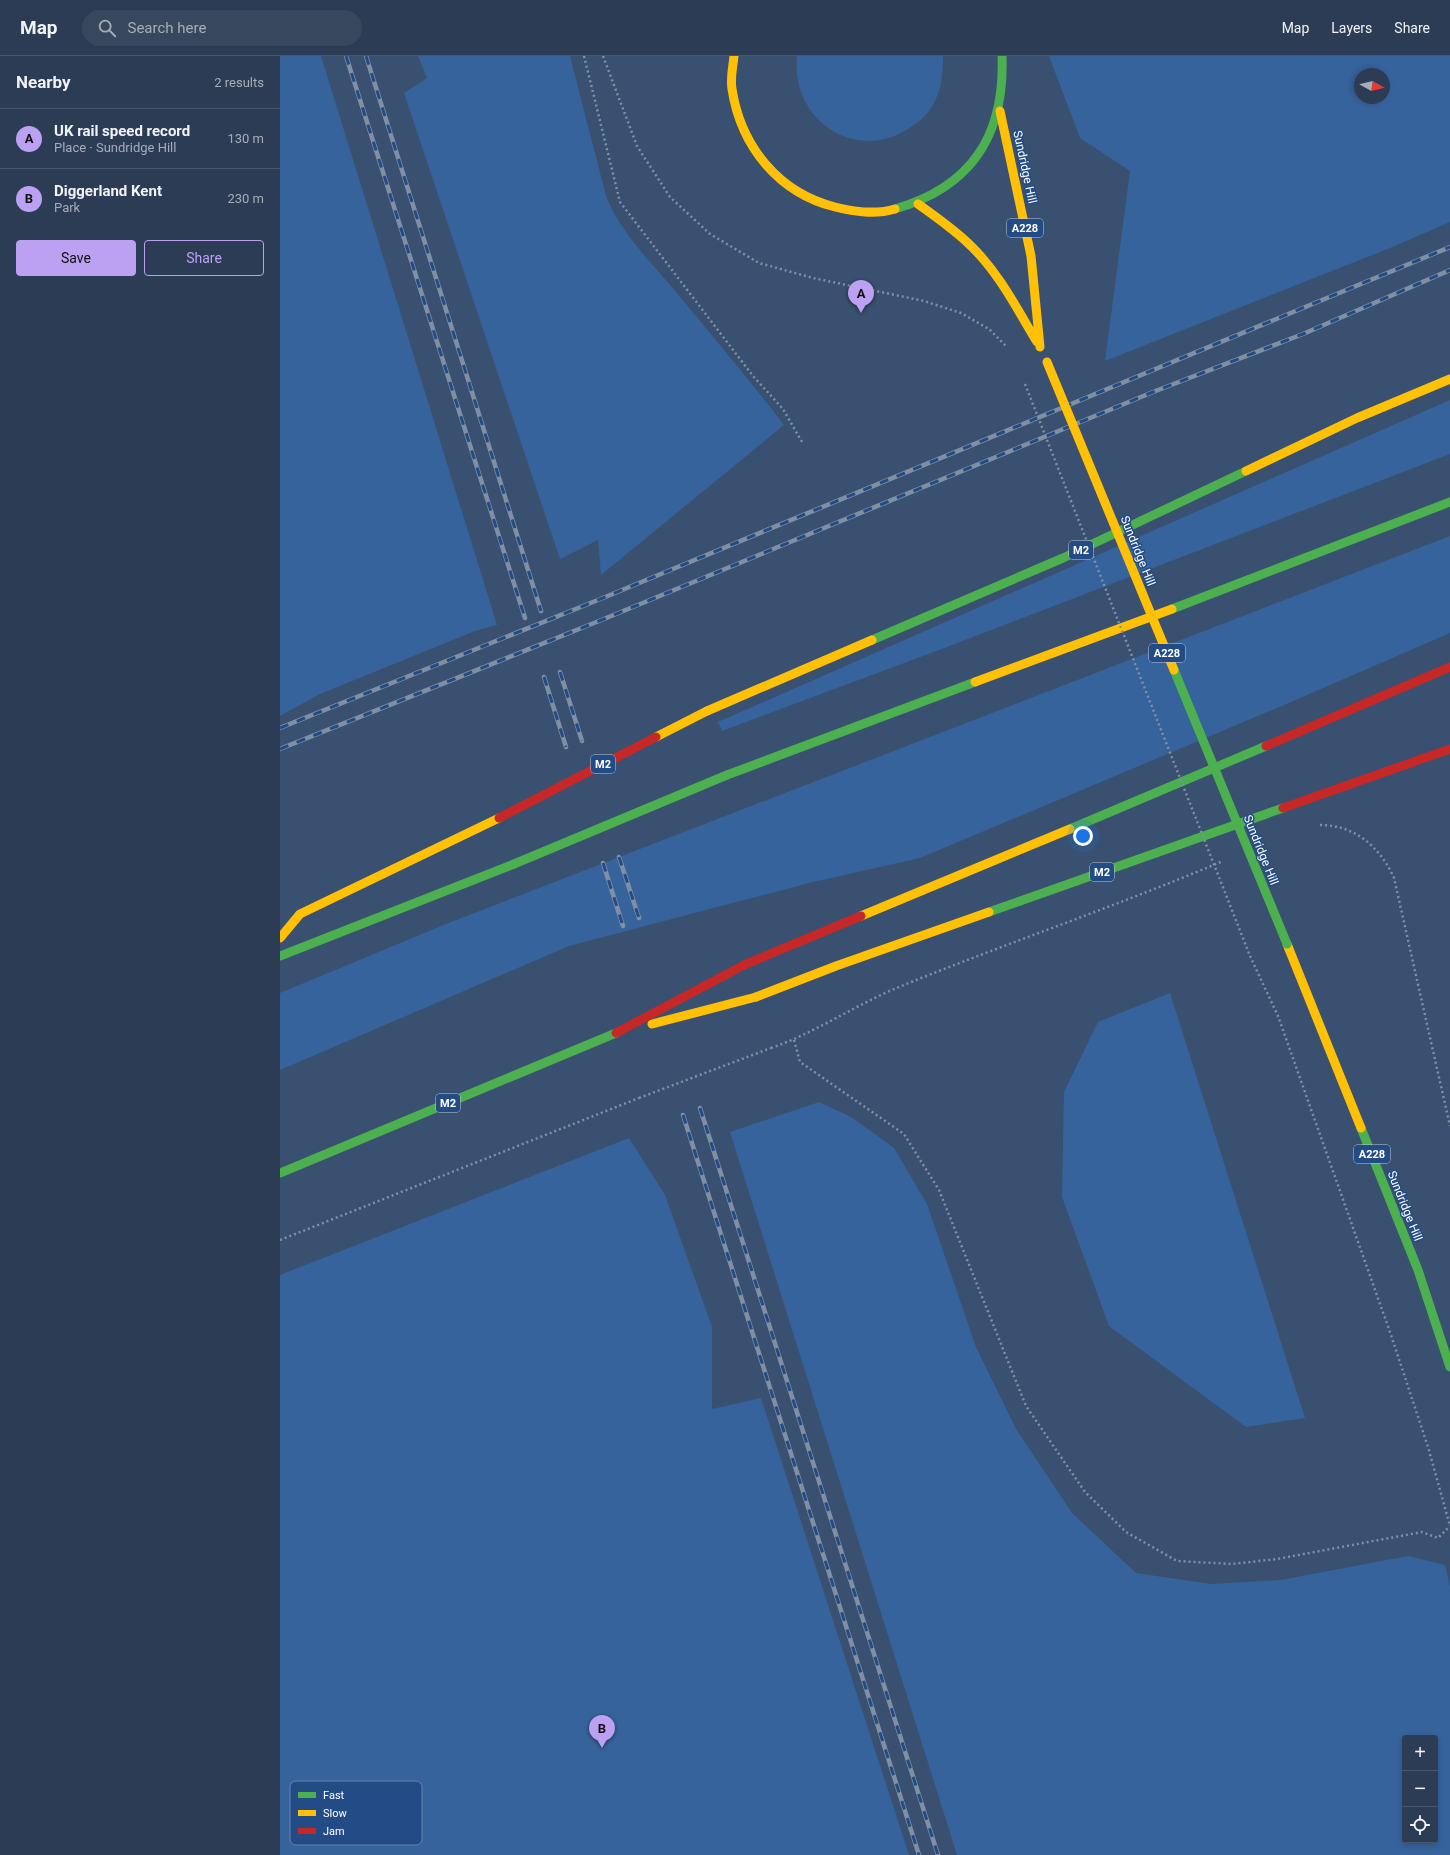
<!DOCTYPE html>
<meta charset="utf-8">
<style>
:root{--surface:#2b3c54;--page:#37475e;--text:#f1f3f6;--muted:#a6adb8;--line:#47566b;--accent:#bca0f2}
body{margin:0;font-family:Roboto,sans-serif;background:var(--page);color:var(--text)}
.controls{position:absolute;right:12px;bottom:12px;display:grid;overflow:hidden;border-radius:4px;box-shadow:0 2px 6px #0003}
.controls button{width:36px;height:36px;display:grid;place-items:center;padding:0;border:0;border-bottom:1px solid var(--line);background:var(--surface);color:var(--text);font:20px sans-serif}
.compass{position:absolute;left:1074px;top:12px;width:36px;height:36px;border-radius:50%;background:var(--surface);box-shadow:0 2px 6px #0003;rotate:98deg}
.you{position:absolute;left:803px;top:780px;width:14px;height:14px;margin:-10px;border:3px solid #fff;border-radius:50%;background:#1a73e8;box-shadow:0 0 0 6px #1a73e833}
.badge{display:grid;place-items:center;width:26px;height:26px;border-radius:50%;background:var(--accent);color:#111;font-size:13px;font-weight:700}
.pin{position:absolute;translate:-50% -33px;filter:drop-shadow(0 1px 2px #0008)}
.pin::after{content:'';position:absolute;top:21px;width:14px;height:12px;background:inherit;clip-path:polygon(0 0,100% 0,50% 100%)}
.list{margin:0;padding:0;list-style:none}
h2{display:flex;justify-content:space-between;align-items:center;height:52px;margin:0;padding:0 16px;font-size:17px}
h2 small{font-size:13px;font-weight:400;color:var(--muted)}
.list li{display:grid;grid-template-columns:26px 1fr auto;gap:12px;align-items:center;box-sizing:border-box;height:60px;padding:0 16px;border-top:1px solid var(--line)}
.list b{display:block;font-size:15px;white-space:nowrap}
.list p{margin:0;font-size:13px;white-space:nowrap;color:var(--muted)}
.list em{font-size:13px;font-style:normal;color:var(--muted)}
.actions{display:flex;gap:8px;padding:12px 16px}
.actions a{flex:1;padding:9px 0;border:1px solid var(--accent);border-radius:4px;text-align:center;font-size:14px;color:var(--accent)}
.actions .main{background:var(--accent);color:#111}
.icon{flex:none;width:22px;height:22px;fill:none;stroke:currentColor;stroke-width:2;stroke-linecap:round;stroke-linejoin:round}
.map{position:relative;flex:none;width:1170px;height:1799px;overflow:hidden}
header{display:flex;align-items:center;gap:24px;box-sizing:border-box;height:56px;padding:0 20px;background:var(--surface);border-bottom:1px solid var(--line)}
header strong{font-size:19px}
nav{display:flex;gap:22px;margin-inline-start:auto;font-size:14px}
.search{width:280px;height:36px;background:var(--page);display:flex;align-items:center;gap:10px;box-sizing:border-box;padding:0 14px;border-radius:22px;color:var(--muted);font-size:15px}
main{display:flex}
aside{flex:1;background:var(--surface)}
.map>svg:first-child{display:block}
</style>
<header>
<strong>Map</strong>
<div class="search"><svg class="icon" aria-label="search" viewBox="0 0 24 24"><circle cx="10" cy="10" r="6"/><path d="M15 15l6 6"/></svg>Search here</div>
<nav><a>Map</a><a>Layers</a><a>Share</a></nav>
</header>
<main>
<aside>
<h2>Nearby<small>2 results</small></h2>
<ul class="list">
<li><span class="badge">A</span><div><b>UK rail speed record</b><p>Place · Sundridge Hill</p></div><em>130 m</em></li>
<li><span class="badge">B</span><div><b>Diggerland Kent</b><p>Park</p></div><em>230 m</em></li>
</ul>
<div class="actions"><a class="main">Save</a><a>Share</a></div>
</aside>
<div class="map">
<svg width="1170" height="1799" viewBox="0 0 1170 1799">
<rect width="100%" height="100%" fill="#395070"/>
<path fill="#37639c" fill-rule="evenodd" d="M0 0H41L217 569 195 575 40 638 0 660Z
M138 0H290L326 140C340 175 367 202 391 230 429 276 468 322 504 369L321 519 318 484 280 503 124 37 147 22Z
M517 0H663C663 15 662 31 655 45 650 56 641 65 631 71 576 109 510 64 517 0Z
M769 0H1170V166L1110 192 825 305 850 115 800 82ZM1080 18H1104V42H1080Z
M1170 344V398L667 591 442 675 438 666Z
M1170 480V577L1004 649 640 802 533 826 289 890 0 1014V937L166 868Z
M890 937 1025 1362 966 1371 829 1270 782 1141 784 1036 818 966Z
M539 1046 571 1061 614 1092 647 1148 696 1291 736 1373 792 1457 856 1517 931 1528 1001 1524 1128 1500 1165 1509 1170 1531V1799H677L450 1076ZM1125 1682H1155V1784H1125Z
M349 1082 385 1139 432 1271V1353L481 1342 629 1799H0V1219Z"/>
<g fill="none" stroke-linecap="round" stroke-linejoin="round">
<path stroke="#8090a6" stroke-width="2.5" stroke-dasharray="2 3" stroke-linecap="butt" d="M304 0 340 146 473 320 503 353 522 386
M323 0 357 90 390 141 430 178 479 207 533 222 644 245 681 257 709 273 726 290
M1040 769C1075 769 1100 791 1114 822L1170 1070
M970 900 998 960 1111 1279 1148 1391 1170 1470
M514 984 520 1006 624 1078 659 1134 746 1350 805 1436 846 1476 897 1505 952 1508 997 1503 1142 1476 1158 1482 1170 1470
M491 992C535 977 575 949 619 931 727 887 837 850 943 805
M0 1184 359 1042"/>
<path stroke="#4caf50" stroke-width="9" d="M615 153C692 131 725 79 722 0
M892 553 1170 446
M592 584 783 502 966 415
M447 719 695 626
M790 773 986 690
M709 856 1003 752
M0 900 234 808
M1081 1072 1138 1214 1170 1311
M0 1117 336 977"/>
<path stroke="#ffc107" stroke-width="9" d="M454 0C453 11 450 22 452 33 461 91 499 137 555 151 575 156 595 159 615 153
M720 55 751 200 760 291
M638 148C656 161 675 174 691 190 719 217 737 253 757 286
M966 415 1077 362 1170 323
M695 626 892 553
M427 655 592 584
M581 860 790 773
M0 882 20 858 219 762
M1007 888 1081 1072
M476 941 556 910 709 856"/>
<path stroke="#c62828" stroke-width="9" d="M986 690 1170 611
M1003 752 1170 693
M464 909 581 860"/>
<g stroke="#8090a4" stroke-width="4.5">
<path id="rail" d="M66 0 245 562
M86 0 261 555
M280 616 302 685
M264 621 286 691
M0 672 318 544 1170 191
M0 693 324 563 873 336 1023 278 1170 214
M339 801 359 862
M323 807 343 870
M420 1052 658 1799
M403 1059 639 1799"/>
</g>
<use href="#rail" stroke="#234c86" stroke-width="3" stroke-dasharray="9" stroke-linecap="butt"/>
<path stroke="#8090a6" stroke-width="2.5" stroke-dasharray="2 3" stroke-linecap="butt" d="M745 328 970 900
M359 1042 491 992"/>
<path stroke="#4caf50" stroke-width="9" d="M894 614 1007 888
M234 808 447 719"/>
<path stroke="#ffc107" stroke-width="9" d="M767 306 894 614
M376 681 427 655
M372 968 476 941"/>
<path stroke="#c62828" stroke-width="9" d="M219 762 376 681
M336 977 464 909"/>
</g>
<g text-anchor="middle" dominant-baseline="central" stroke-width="3" stroke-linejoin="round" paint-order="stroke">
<g fill="#234c86" stroke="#bdc9db" stroke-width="1">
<rect x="727" y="163" width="36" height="18" rx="3"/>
<rect x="789" y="485" width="24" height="18" rx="3"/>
<rect x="869" y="588" width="36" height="18" rx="3"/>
<rect x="311" y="699" width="24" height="18" rx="3"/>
<rect x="810" y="807" width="24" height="18" rx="3"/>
<rect x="156" y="1038" width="24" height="18" rx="3"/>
<rect x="1074" y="1089" width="36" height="18" rx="3"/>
</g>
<g font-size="11" font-weight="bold" fill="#fff">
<text x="745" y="172">A228</text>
<text x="801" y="494">M2</text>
<text x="887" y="597">A228</text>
<text x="323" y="708">M2</text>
<text x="822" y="816">M2</text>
<text x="168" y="1047">M2</text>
<text x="1092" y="1098">A228</text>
</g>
<g font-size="12" fill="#fff" stroke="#234c86">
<text transform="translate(745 111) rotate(78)">Sundridge Hill</text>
<text transform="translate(858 495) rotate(68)">Sundridge Hill</text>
<text transform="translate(981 794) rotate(68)">Sundridge Hill</text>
<text transform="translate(1125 1150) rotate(68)">Sundridge Hill</text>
</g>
</g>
<rect x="10" y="1725" width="132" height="64" rx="6" fill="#234c86" stroke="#6582aa" stroke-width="1"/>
<rect x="18" y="1736" width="18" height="6" fill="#4caf50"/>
<rect x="18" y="1754" width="18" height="6" fill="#ffc107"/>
<rect x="18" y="1772" width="18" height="6" fill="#c62828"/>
<g font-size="11" fill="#fff">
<text x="43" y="1743">Fast</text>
<text x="43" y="1761">Slow</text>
<text x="43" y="1779">Jam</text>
</g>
</svg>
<div class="controls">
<button>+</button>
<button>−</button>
<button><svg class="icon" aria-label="locate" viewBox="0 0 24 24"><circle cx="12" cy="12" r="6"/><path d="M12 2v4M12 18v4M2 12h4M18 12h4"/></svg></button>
</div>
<svg class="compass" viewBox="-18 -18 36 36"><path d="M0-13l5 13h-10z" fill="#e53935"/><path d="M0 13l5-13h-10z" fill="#a6adb8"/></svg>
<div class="you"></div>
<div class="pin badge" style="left:581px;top:257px">A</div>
<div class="pin badge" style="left:322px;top:1692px">B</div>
</div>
</main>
